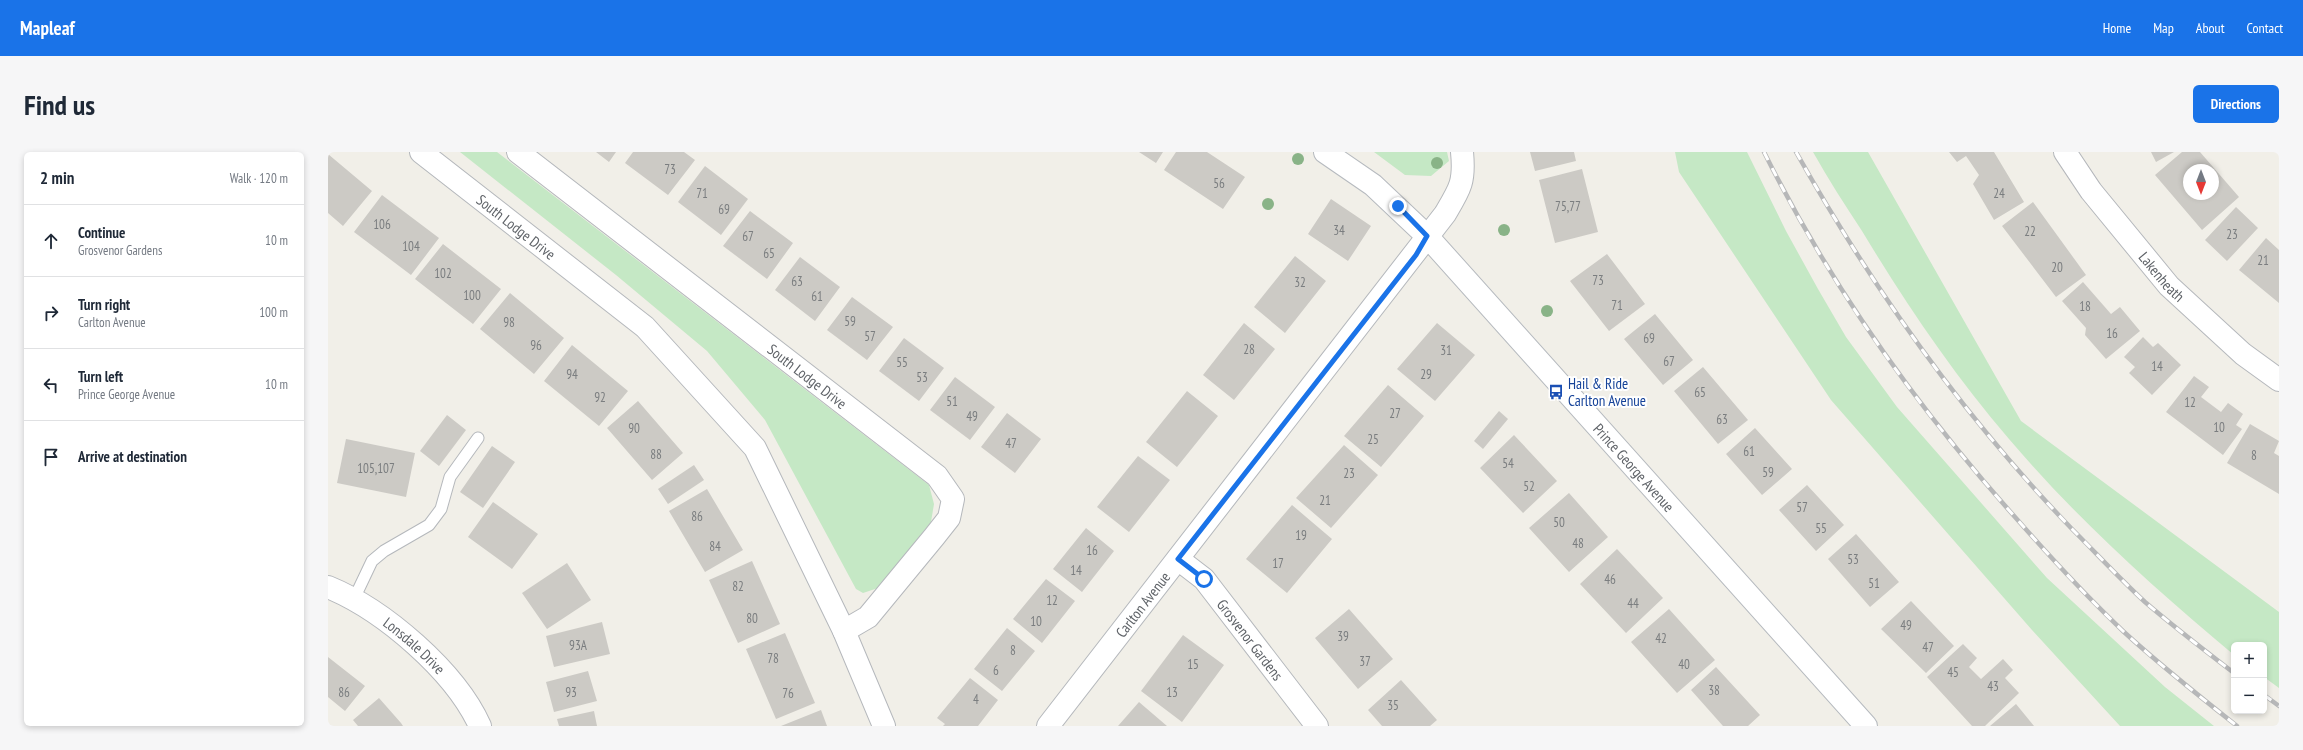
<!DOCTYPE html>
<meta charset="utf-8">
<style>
:root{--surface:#fff;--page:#f6f6f7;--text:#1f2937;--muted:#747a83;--line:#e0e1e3;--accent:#1a73e8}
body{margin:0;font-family:"PT Sans Narrow",sans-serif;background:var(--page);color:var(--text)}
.controls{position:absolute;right:12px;bottom:12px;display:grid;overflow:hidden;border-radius:6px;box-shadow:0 2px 6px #0003}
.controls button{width:36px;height:36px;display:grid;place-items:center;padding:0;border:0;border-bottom:1px solid var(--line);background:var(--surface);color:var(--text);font:20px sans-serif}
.compass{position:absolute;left:1855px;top:12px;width:36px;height:36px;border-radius:50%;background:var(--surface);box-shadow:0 2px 6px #0003;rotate:180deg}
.stop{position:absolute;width:12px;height:12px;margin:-9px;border:3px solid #1a73e8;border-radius:50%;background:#fff}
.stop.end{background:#1a73e8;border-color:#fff;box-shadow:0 1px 4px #0008}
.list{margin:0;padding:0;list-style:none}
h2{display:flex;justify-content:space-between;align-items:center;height:52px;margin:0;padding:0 16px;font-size:17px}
h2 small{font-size:13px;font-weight:400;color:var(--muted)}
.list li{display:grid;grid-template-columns:26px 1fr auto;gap:12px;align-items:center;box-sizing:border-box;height:72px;padding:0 16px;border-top:1px solid var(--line)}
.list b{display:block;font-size:15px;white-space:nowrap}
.list p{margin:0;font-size:13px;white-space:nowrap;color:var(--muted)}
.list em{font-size:13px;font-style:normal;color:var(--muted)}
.icon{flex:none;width:22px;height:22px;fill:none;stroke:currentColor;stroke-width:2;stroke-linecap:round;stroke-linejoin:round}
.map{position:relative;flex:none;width:1951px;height:574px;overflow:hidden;border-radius:6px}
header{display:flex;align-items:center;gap:24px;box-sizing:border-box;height:56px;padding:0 20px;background:var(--accent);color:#fff}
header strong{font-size:19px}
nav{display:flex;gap:22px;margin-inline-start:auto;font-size:14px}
.intro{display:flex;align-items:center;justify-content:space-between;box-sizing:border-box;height:96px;padding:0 24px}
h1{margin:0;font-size:28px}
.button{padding:10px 18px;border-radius:6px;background:var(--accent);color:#fff;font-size:14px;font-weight:700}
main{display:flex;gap:24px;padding:0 24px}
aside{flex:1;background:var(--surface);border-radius:6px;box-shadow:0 2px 6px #0003}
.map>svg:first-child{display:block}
</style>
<header>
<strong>Mapleaf</strong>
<nav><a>Home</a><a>Map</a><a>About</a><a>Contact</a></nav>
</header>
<div class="intro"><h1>Find us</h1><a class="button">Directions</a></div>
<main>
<aside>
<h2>2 min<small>Walk · 120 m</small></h2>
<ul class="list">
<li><svg class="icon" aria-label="ahead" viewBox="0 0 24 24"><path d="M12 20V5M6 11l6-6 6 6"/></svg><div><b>Continue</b><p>Grosvenor Gardens</p></div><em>10 m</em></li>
<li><svg class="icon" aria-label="right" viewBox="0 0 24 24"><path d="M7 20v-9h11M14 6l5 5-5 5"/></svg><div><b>Turn right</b><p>Carlton Avenue</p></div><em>100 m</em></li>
<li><svg class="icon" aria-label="left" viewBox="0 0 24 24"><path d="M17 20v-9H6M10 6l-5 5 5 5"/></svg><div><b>Turn left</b><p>Prince George Avenue</p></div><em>10 m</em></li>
<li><svg class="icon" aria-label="arrive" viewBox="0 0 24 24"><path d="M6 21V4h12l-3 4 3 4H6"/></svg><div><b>Arrive at destination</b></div></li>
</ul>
</aside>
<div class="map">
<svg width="1951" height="574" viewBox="0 0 1951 574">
<rect width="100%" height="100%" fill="#f1efe8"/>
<path fill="#c5e8c5" d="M132 0H169L601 333 606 352 603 370 550 436 535 441 528 437 437 268 379 199 288 123Z
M1046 0H1119L1121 9 1103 24 1077 23Z
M1347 0H1419L1458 79 1490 137 1518 185 1569 255 1719 426 1837 535 1886 574H1792L1704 478 1503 248 1351 20Z
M1485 0H1540L1693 269 1951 460V536L1936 525V493H1906V503C1826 436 1749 367 1681 287 1626 223 1578 152 1534 79 1517 53 1500 27 1485 0Z"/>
<path fill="#cccac5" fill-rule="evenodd" d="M268 0H288L281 10Z
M305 0H356L367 8 340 43 297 11Z
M811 0H835L828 11Z
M848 0H879L917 25 895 57 836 18Z
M1202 0H1246L1248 9 1207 19Z
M1621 0H1666L1696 50 1666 68 1645 32 1651 23 1638 4 1629 10Z
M1823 0H1846L1828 10Z
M1854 0H1872L1911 45 1874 78 1827 23ZM1861 18H1885V42H1861Z
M0 2 44 39 15 74 0 61Z
M377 14 420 47 393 83 350 50Z
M1254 17 1270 80 1227 91 1211 28Z
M54 43 111 86 83 123 26 80Z
M1003 47 1043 74 1020 109 980 82Z
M1705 50 1758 123 1728 145 1674 74Z
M1908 55 1930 76 1899 109 1877 88Z
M422 59 465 91 439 127 395 94Z
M1938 86 1951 98V151L1911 118Z
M115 92 173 137 145 172 87 127Z
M1279 102 1317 152 1281 179 1242 129Z
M967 104 998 129 957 181 926 155Z
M472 105 512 135 487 169 447 138Z
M1755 130 1783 162 1792 155 1812 179 1778 207 1757 183 1758 176 1734 149Z
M182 141 236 186 206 222 152 177Z
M524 145 565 175 539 208 499 178Z
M1327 162 1365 208 1335 233 1296 187Z
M916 171 947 197 906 248 875 223Z
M1109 171 1147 203 1107 249 1069 217Z
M1815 185 1825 195 1830 191 1853 213 1824 243 1801 221 1807 215 1796 205Z
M576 186 616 216 591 249 551 219Z
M244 193 300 239 271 274 216 229Z
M1375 215 1420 268 1390 292 1346 239Z
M1866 224 1881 235 1873 245 1893 260 1900 251 1915 262 1908 273 1914 277 1895 303 1838 260Z
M627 225 667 255 642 288 602 258Z
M1060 233 1096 264 1053 315 1016 284Z
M859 239 890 264 849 315 818 290Z
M310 249 355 301 324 328 279 276Z
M1171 259 1180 267 1155 297 1146 289Z
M679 261 713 287 687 321 653 295Z
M119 263 138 278 111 314 92 299Z
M1922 272 1951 289 1946 301 1951 304V342L1899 311Z
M1427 276 1464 317 1434 343 1398 302Z
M1186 283 1229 329 1195 361 1152 316Z
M18 287 87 301 78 345 9 331Z
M1016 293 1050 323 1003 376 968 346Z
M164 294 187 310 155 356 132 340Z
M810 304 842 328 801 380 769 355Z
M366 313 376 328 340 352 330 337Z
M1479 333 1516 373 1488 399 1451 358Z
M379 337 415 398 377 420 341 359Z
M1241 341 1280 385 1241 420 1201 376Z
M165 350 210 382 184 417 140 385Z
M964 353 1004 387 959 441 918 407Z
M758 376 786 399 754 440 725 417Z
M1528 382 1571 430 1542 455 1500 407Z
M1289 397 1335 446 1298 481 1252 432Z
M424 409 452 472 410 491 381 428Z
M239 411 263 448 219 477 194 441Z
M718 427 747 449 714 491 685 467Z
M1583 449 1626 494 1598 521 1553 477Z
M1021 457 1065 507 1030 537 987 486Z
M1341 457 1387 508 1349 541 1303 490Z
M274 470 282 502 226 515 218 484Z
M679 476 707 499 674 539 646 517Z
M457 481 487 551 448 567 418 497Z
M855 483 896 513 854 570 813 539Z
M1635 492 1649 506 1641 515 1653 527 1675 507 1685 518 1677 526 1691 541 1657 574H1644L1599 525Z
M0 505 37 534 17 559 0 545Z
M1388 515 1432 563 1420 574H1395L1363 538Z
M260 519 269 549 226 560 218 530Z
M642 526 670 548 650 574H615L617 572 609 566Z
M1073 528 1109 568 1102 574H1054L1040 558Z
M51 546 73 571 75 574H30L25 568Z
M811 550 839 574H790Z
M1688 552 1706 574H1662Z
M493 558 499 574H453Z
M266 559 269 574H231L229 567Z"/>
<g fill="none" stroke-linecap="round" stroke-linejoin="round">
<g stroke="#b5b8bc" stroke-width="13">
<path id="lane" d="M25 449 44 409 56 399 101 373 113 357 122 325 150 286"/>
</g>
<g stroke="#b5b8bc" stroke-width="24">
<g id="street">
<path id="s1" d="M93 0 317 175 427 296 516 479 556 574"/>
<path id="s2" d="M190 0 609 324 625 347 621 366 606 385 540 465 516 479"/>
<path id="s3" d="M1737 0 1763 39 1841 134 1915 202 1951 228"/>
<path id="s4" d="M850 407 876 427 989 574"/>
<path id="s5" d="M0 435C56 458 127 519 152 574"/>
<path id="s6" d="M720 574 1117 62C1132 37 1137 30 1134 0"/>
</g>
</g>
<g stroke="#b6babf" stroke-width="24">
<g id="secondary">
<path id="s7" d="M997 0 1045 33 1099 84 1538 574"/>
</g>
</g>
<use href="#lane" stroke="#fff" stroke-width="11"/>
<use href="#street" stroke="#fff" stroke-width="22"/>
<use href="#secondary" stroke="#fff" stroke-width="22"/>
<g stroke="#b6b7b8" stroke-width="4.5">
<path id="rail" d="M1436 0C1503 135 1587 253 1687 365 1722 405 1758 444 1796 480 1832 513 1871 544 1909 574
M1468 0C1545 137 1635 264 1744 377 1768 401 1792 427 1817 450 1846 475 1876 498 1906 521
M1936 543 1951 554"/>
</g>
<use href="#rail" stroke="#fff" stroke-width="3" stroke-dasharray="9" stroke-linecap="butt"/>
</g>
<g fill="#89b387">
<circle cx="970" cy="7" r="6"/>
<circle cx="1109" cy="11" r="6"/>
<circle cx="940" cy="52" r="6"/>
<circle cx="1176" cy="78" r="6"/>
<circle cx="1219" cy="159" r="6"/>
</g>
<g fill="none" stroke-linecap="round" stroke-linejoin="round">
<path stroke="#1a73e8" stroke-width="5" d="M876 427 850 407 1088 103 1099 84 1070 54"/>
</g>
<defs>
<g id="bus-bare" transform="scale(1.2)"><path d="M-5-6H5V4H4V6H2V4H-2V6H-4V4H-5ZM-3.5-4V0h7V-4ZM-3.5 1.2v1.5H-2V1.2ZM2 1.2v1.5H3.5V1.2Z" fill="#1a4fb4" stroke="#fff" stroke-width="2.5" paint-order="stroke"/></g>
</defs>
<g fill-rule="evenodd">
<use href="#bus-bare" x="1228" y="240"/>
</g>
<g text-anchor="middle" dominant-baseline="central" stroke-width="4" stroke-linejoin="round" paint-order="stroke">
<g font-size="13" fill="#7a7d7f">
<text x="342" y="17">73</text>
<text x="891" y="31">56</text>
<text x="374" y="41">71</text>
<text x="1671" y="41">24</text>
<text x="1240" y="54">75,77</text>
<text x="396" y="57">69</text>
<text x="54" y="72">106</text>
<text x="1011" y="78">34</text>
<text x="1702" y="79">22</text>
<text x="1904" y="82">23</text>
<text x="420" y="84">67</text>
<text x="83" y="94">104</text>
<text x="441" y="101">65</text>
<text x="1935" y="108">21</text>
<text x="1729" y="115">20</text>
<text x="115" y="121">102</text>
<text x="1270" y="128">73</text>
<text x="469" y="129">63</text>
<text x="972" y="130">32</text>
<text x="144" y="143">100</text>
<text x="489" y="144">61</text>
<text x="1289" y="153">71</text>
<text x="1757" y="154">18</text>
<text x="522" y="169">59</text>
<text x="181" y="170">98</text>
<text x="1784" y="181">16</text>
<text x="542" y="184">57</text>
<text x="1321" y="186">69</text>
<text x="208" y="193">96</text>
<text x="921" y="197">28</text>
<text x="1118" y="198">31</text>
<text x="1341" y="209">67</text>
<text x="574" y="210">55</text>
<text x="1829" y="214">14</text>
<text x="244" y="222">94</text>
<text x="1098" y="222">29</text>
<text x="594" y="225">53</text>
<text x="1372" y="240">65</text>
<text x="272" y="245">92</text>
<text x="624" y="249">51</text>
<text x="1862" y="250">12</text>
<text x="1067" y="261">27</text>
<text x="644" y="264">49</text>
<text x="1394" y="267">63</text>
<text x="1891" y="275">10</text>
<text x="306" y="276">90</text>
<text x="1045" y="287">25</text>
<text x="683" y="291">47</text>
<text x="1421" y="299">61</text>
<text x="328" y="302">88</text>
<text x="1926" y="303">8</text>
<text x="1180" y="311">54</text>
<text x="48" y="316">105,107</text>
<text x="1440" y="320">59</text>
<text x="1021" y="321">23</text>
<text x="1201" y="334">52</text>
<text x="997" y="348">21</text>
<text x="1474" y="355">57</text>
<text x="369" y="364">86</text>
<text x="1231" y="370">50</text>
<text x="1493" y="376">55</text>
<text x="973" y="383">19</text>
<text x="1250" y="391">48</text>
<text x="387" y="394">84</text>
<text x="764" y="398">16</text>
<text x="1525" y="407">53</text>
<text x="950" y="411">17</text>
<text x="748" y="418">14</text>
<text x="1282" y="427">46</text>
<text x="1546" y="431">51</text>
<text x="410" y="434">82</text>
<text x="724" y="448">12</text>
<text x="1305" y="451">44</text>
<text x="424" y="466">80</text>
<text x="708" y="469">10</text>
<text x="1578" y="473">49</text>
<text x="1015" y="484">39</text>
<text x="1333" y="486">42</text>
<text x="250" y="493">93A</text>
<text x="1600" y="495">47</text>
<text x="685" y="498">8</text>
<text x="445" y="506">78</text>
<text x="1037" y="509">37</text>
<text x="865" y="512">15</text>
<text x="1356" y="512">40</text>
<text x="668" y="518">6</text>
<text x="1625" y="520">45</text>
<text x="1665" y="534">43</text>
<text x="1386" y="538">38</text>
<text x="16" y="540">86</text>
<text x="243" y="540">93</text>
<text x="844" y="540">13</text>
<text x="460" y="541">76</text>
<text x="648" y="547">4</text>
<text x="1065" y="553">35</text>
</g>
<g font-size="15" fill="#5f6368" stroke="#fff">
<text stroke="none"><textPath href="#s1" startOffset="121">South Lodge Drive</textPath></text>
<text stroke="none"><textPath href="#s3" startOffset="158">Lakenheath</textPath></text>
<text stroke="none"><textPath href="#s2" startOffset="366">South Lodge Drive</textPath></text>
<text stroke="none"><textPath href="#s7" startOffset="443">Prince George Avenue</textPath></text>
<text stroke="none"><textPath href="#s6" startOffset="154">Carlton Avenue</textPath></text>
<text stroke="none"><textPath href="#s4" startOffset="109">Grosvenor Gardens</textPath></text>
<text stroke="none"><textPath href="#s5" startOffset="105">Lonsdale Drive</textPath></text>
</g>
<g font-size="15" fill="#164399" stroke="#fff" text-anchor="start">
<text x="1240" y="231">Hail &amp; Ride<tspan x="1240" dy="17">Carlton Avenue</tspan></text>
</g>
</g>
</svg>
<div class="controls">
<button>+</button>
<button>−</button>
</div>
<svg class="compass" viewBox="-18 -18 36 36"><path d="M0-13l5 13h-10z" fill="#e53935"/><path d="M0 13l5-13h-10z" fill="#747a83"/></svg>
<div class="stop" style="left:876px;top:427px"></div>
<div class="stop end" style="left:1070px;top:54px"></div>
</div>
</main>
